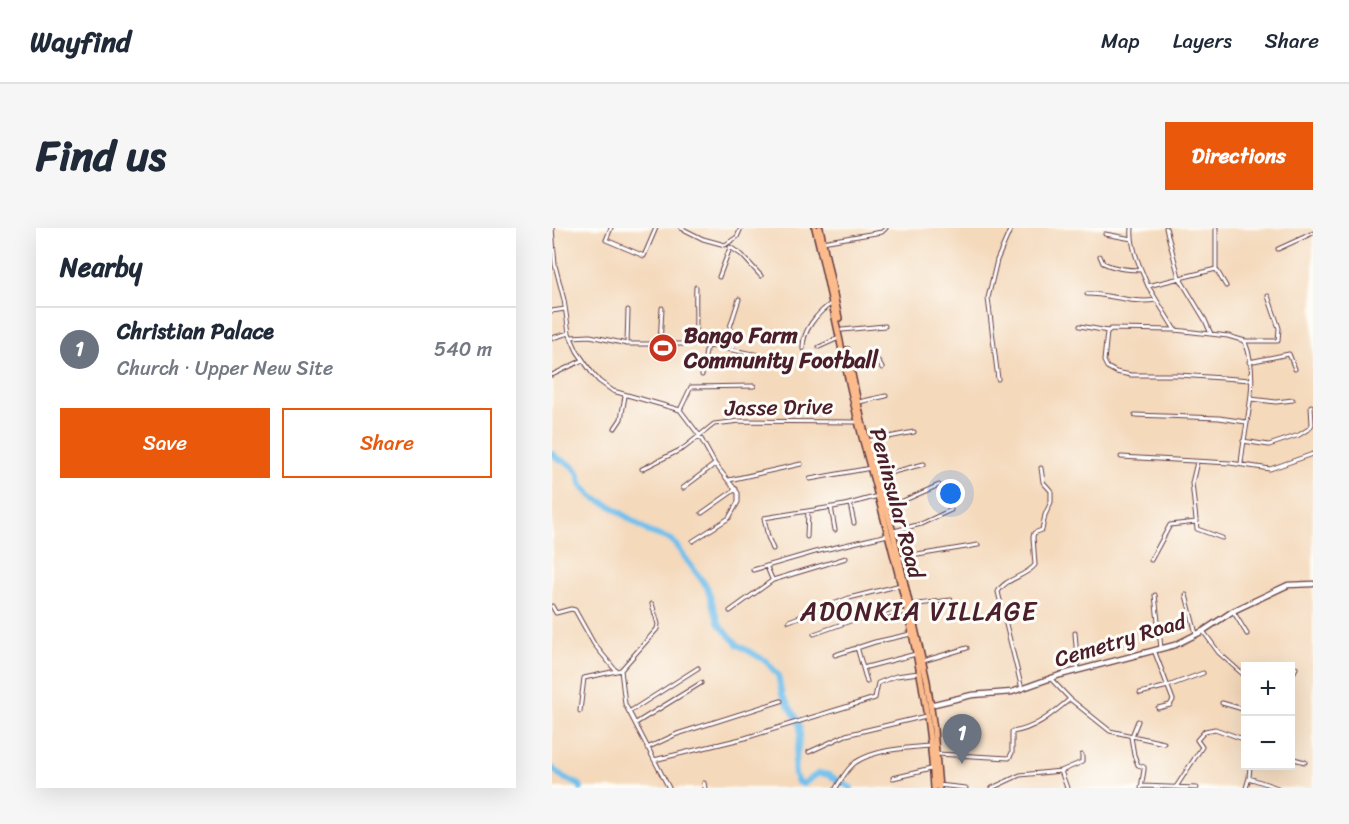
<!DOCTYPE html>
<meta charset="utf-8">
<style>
:root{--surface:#fff;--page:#f6f6f7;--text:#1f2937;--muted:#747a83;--line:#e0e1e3;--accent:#ea580c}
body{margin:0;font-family:Sriracha,sans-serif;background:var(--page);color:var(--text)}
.controls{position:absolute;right:18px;bottom:18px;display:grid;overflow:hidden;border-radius:0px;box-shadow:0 6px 24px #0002}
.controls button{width:54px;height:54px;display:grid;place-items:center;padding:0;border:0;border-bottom:2px solid var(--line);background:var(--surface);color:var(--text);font:30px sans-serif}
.you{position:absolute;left:399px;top:266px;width:21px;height:21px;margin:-15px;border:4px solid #fff;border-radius:50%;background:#1a73e8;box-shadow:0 0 0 9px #1a73e833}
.badge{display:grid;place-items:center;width:39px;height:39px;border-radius:50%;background:var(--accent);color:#fff;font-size:20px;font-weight:700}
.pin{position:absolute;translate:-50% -50px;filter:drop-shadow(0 2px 3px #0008)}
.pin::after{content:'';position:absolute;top:32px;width:21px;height:18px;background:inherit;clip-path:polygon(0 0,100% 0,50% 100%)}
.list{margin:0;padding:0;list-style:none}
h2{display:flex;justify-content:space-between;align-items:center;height:78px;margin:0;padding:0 24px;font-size:26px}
h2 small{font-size:20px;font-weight:400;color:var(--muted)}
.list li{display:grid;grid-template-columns:39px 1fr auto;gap:18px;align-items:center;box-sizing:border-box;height:84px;padding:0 24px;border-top:2px solid var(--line)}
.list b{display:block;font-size:22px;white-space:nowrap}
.list p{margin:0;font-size:20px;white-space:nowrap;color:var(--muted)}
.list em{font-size:20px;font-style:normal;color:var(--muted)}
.actions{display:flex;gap:12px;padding:18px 24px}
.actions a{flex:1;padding:14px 0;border:2px solid var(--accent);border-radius:0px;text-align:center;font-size:21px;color:var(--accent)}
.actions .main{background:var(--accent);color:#fff}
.map{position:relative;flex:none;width:761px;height:560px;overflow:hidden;border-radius:0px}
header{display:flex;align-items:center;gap:36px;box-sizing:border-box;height:84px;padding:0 30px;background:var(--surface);border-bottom:2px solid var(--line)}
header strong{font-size:28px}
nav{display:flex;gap:33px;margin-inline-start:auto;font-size:21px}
.intro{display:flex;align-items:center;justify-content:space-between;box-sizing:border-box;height:144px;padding:0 36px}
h1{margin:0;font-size:42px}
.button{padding:15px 27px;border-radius:0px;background:var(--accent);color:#fff;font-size:21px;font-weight:700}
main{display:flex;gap:36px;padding:0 36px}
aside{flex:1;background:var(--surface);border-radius:0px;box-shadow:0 6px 24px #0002}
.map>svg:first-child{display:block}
</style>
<header>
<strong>Wayfind</strong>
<nav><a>Map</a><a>Layers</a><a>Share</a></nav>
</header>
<div class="intro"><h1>Find us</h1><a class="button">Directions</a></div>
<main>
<aside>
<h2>Nearby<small></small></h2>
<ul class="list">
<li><span class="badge" style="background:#6b7280">1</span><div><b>Christian Palace</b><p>Church · Upper New Site</p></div><em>540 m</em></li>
</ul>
<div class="actions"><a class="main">Save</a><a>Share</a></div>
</aside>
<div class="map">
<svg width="761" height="560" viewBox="0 0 761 560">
<rect width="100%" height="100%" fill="#fdfcf7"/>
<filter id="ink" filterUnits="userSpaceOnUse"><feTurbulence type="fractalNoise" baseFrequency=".0167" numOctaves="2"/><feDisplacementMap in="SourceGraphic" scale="12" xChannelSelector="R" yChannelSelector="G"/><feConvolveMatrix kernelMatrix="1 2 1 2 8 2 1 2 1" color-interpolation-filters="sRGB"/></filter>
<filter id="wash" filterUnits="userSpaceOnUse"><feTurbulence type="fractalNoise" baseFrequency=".008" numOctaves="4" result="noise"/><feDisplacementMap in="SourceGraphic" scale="24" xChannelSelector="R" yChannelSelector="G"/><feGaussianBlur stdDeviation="1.35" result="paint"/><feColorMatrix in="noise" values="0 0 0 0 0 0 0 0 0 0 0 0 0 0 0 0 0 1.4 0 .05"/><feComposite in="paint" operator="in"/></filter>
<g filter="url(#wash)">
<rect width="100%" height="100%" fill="#f4d9bb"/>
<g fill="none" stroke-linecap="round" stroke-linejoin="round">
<path stroke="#72c0ec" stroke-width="6" d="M0 225 5 230 19 237 26 244 30 258 42 270 59 278 97 304 120 312 155 359 167 396 186 417 214 433 226 447 230 467 246 492
M247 495C253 515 235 535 246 554L251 556 267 545 277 547 299 560
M0 540 10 549 28 557 29 560"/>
</g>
</g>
<g filter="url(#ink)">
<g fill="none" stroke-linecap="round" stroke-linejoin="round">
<g stroke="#643b41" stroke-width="5">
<path id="minor" d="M0 0 3 37 12 72 17 105 25 123 40 145 47 153 61 163 128 182 147 207 163 236 186 265V274L177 290 141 313
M59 0 54 12 92 28 104 0
M129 0 151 11 173 17 185 9 189 0
M580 0C578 19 589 41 596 58L664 41V0
M614 0 627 49 653 92 659 106
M553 6 580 11
M270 14 330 4 334 0
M178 19 190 27 209 48
M726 21 761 5
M548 28 551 35C563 41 576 42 589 42
M664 41 674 58
M167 49 178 20
M596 58 623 102
M535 66C558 66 581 76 604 72
M0 83 13 81
M528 98 556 103
M290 102 333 98
M19 109 38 108 75 116H148L228 131
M0 110 17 105
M143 115C145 96 143 78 144 59
M75 116 76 82
M108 116 110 80
M267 119 287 110
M251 121C250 103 265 85 280 75
M181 122 178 99 187 71
M697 134 737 126 743 141
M299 138 325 131 330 140
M0 147 31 132
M150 147 155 117
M446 151 436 70 445 32 459 0
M699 152 627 147H579L564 144 555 139 552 133 555 104 559 101 623 102 676 108 693 113H726L727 100 716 68
M699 171 724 174 741 172
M307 174 334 168
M128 182 139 159 202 158
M583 187 667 190 694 194
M63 200 69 191 73 168
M316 213 362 204
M691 213 717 217 747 207 758 200 760 196 759 178
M569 229 678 235 718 241 761 226
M645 234 640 255 645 301 670 310
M689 236C692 197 709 152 693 114
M90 241 132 220 162 196 188 193 305 194
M326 248 372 236
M258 251 319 240
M177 252 249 236
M131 260 163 236
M298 276 302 295
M279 279 283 302
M335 280 387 257
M150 285 184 261
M342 303 369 296 399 282
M255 309 256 283
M221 321 216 309 212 290 293 277 326 268
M347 330 426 317
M599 332 618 297 644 294
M215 339 220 351
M201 342 263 324 336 307
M603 367 609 420
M634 367 644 406
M358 377 399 372
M0 378 4 385 19 381 23 382 42 416 64 443
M178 383 221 352 294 330
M681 383 695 406
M237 393 297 370 349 357
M651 403 667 425 694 449
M523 405 526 442
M262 406 304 391 356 384
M305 419 315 454
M602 422 621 472 618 477 606 480
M283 427 323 414 359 406
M371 433 415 420
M311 440 364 426
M69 442 73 476 117 560
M498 450 518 471 558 503 612 515
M738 451 744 440
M470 461 446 364C452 351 473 349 483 337L481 309 482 305 490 302 493 287 499 274V263L491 254 489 240
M588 465 616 458 651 445
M670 475 694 482
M28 483 32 450 69 442 105 401 106 396 100 376
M77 484 146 440
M84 495 149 455
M580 508 586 493
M579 509 582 527 586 537 592 539V542L589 560
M95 520 125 506 229 473
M257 524 294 507 374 488
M385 526 457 530 460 525V504C483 501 500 486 518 471
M738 530 753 534
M102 532 193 510 323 470 326 455 344 448 367 445
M509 543 515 560
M341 550 379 541
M697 550 726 560
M152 555 153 560
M386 557 414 560
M590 558 645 560
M624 559 650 519 645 512 653 503 663 501 694 512
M284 560C289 552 295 540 304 534 325 521 354 520 378 518
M440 560 468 547 509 543 530 534V527
M694 560 697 550 698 538"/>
</g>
<g stroke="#643b41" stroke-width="7">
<path id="tertiary" d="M378 477 420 467 460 464 508 447 623 417 651 403 681 383 736 357 761 356"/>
</g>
<g stroke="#643b41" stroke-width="8">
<path id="primary" d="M263 0C280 69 292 140 310 209 341 325 375 439 382 560
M268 0 287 90
M295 122 310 194 341 304 375 453 382 501 387 560"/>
</g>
<use href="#minor" stroke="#fff" stroke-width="3"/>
<use href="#tertiary" stroke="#fff" stroke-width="4.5"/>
<use href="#primary" stroke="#fbbb8c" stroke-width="5"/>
</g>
</g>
<defs>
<g id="stadium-disc" transform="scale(1.5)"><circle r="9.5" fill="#c8321e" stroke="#fdfcf7"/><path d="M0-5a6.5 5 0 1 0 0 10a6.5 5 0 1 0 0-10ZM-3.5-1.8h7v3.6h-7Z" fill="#fff"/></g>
</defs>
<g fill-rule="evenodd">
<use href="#stadium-disc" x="111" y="120"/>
</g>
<g text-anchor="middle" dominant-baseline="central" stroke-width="6" stroke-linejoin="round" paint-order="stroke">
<g font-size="22" font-weight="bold" fill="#4a1f2b" stroke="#fdfcf7" text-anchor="start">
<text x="132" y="107">Bango Farm<tspan x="132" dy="25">Community Football</tspan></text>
</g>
<g font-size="22" fill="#4a1f2b" stroke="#fdfcf7">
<text transform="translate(227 179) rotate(-1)">Jasse Drive</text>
<text transform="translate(345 275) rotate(75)">Peninsular Road</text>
<text transform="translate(568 412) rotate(-17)">Cemetry Road</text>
</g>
<g font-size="26" letter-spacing="1.5" fill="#4a1f2b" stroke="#fdfcf7">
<text x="367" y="383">ADONKIA VILLAGE</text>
</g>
</g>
</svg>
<div class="controls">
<button>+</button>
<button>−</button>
</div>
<div class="you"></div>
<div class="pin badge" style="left:410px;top:536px;background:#6b7280">1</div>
</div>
</main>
